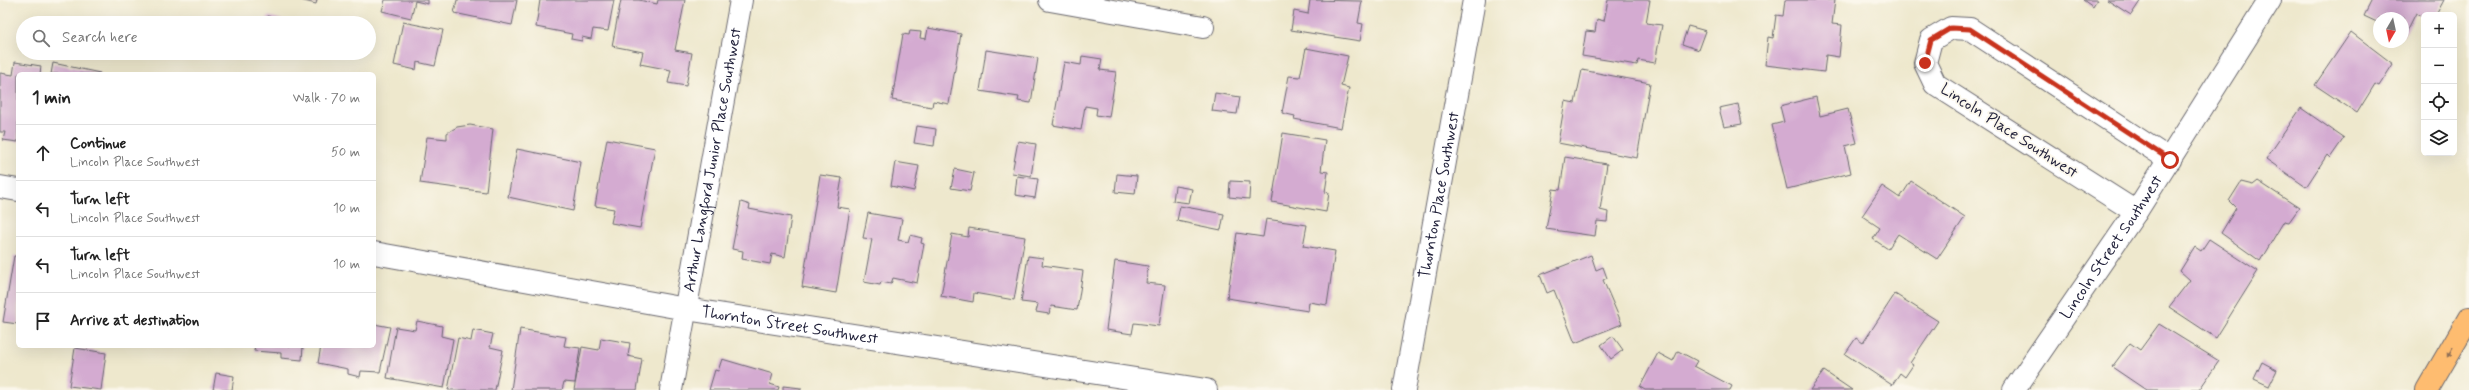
<!DOCTYPE html>
<meta charset="utf-8">
<style>
:root{--surface:#fff;--page:#f6f6f6;--text:#222;--muted:#767676;--line:#e0e0e0}
body{margin:0;font-family:Mynerve,sans-serif;background:var(--page);color:var(--text)}
.controls{position:absolute;right:12px;top:12px;display:grid;overflow:hidden;border-radius:6px;box-shadow:0 4px 16px #0002}
.controls button{width:36px;height:36px;display:grid;place-items:center;padding:0;border:0;border-bottom:1px solid var(--line);background:var(--surface);color:var(--text);font:20px sans-serif}
.compass{position:absolute;left:2373px;top:12px;width:36px;height:36px;border-radius:50%;background:var(--surface);box-shadow:0 4px 16px #0002;rotate:189deg}
.stop{position:absolute;width:12px;height:12px;margin:-9px;border:3px solid #c8321e;border-radius:50%;background:#fff}
.stop.end{background:#c8321e;border-color:#fff;box-shadow:0 1px 4px #0008}
.list{margin:0;padding:0;list-style:none}
h2{display:flex;justify-content:space-between;align-items:center;height:52px;margin:0;padding:0 16px;font-size:17px}
h2 small{font-size:13px;font-weight:400;color:var(--muted)}
.list li{display:grid;grid-template-columns:26px 1fr auto;gap:12px;align-items:center;box-sizing:border-box;height:56px;padding:0 16px;border-top:1px solid var(--line)}
.list b{display:block;font-size:15px;white-space:nowrap}
.list p{margin:0;font-size:13px;white-space:nowrap;color:var(--muted)}
.list em{font-size:13px;font-style:normal;color:var(--muted)}
.icon{flex:none;width:22px;height:22px;fill:none;stroke:currentColor;stroke-width:2;stroke-linecap:round;stroke-linejoin:round}
.map{position:relative;flex:none;width:2469px;height:390px;overflow:hidden}
.search{position:absolute;background:var(--surface);box-shadow:0 4px 16px #0002;left:16px;top:16px;width:360px;height:44px;display:flex;align-items:center;gap:10px;box-sizing:border-box;padding:0 14px;border-radius:22px;color:var(--muted);font-size:15px}
.panel{position:absolute;background:var(--surface);box-shadow:0 4px 16px #0002;left:16px;top:72px;width:360px;height:276px;border-radius:6px}
.map>svg:first-child{display:block}
</style>
<div class="map">
<svg width="2469" height="390" viewBox="0 0 2469 390">
<rect width="100%" height="100%" fill="#fbf7ec"/>
<filter id="ink" filterUnits="userSpaceOnUse"><feTurbulence type="fractalNoise" baseFrequency=".025" numOctaves="2"/><feDisplacementMap in="SourceGraphic" scale="8" xChannelSelector="R" yChannelSelector="G"/><feConvolveMatrix kernelMatrix="1 2 1 2 8 2 1 2 1" color-interpolation-filters="sRGB"/></filter>
<filter id="wash" filterUnits="userSpaceOnUse"><feTurbulence type="fractalNoise" baseFrequency=".012" numOctaves="4" result="noise"/><feDisplacementMap in="SourceGraphic" scale="16" xChannelSelector="R" yChannelSelector="G"/><feGaussianBlur stdDeviation="0.9" result="paint"/><feColorMatrix in="noise" values="0 0 0 0 0 0 0 0 0 0 0 0 0 0 0 0 0 1.4 0 .05"/><feComposite in="paint" operator="in"/></filter>
<g filter="url(#wash)">
<rect width="100%" height="100%" fill="#eee8cd"/>
<g id="blocks">
<path fill="#d4abd1" d="M300 0H317L316 4Z
M385 0H428V4L415 1 411 18 382 11Z
M457 0H517L512 25 454 13Z
M540 0H614L608 31 593 29 591 39 582 37V41L571 39 572 34 536 27Z
M621 0H639L657 4 658 0H685L675 50 692 53 686 86 668 83 671 70 640 64 643 52 612 46Z
M1310 0 1362 1 1358 23 1363 24 1360 41 1291 30 1294 11 1308 14Z
M1608 0H1650L1646 23 1662 25 1655 63 1638 60 1637 65 1582 56 1586 31 1595 32 1597 19 1604 21Z
M1785 0H1835L1832 24 1842 25 1839 57 1826 55 1824 72 1765 65 1768 37 1773 38 1776 15 1783 16Z
M2083 0H2097L2093 7Z
M2107 0H2141L2131 15Z
M2372 0H2444L2436 15H2424V18L2416 13 2404 37 2403 18H2379V23L2364 16Z
M268 16 286 21 285 23H266Z
M403 22 443 30 435 66 417 62 416 70 394 65Z
M1688 26 1706 31 1699 50 1682 44Z
M928 28 961 34 949 104 933 101 932 107 892 100 903 34 909 35 910 31 921 32 920 38 926 39Z
M2351 32 2393 64 2379 86 2375 84 2357 113 2315 85Z
M1306 48 1348 56 1341 86 1349 88 1341 128 1294 119 1295 116 1282 113 1289 76 1300 77Z
M986 50 1038 58 1031 103 1018 101 1019 97 980 91Z
M1082 56 1102 59 1100 70 1116 72 1109 117 1096 115 1097 108 1085 106 1081 130 1053 125 1064 62 1081 65Z
M15 62 41 66 40 74H18V142L3 140 5 132H0V73L13 75Z
M53 63 100 73V74H51Z
M1582 70 1650 83 1637 158 1558 143 1565 101 1575 103Z
M1215 93 1240 97 1237 114 1212 111Z
M1816 97 1820 116 1848 109 1857 143 1845 146 1851 173 1787 189 1772 125 1784 122 1780 106Z
M1738 104 1742 124 1724 127 1719 108Z
M2301 108 2344 138 2330 158 2327 155 2306 187 2266 159Z
M470 125 493 129 486 192 420 183 427 137 447 139V133L457 127Z
M917 126 936 129 934 146 914 143Z
M1283 133 1325 140 1321 171 1328 172 1325 192 1329 193 1326 212 1272 202Z
M607 139 655 148 640 228 611 223 614 209 595 206Z
M1018 141 1036 144 1031 176 1012 173Z
M517 149 581 162 573 211 508 197Z
M1565 157 1607 164 1600 210 1608 212 1607 222 1597 221 1595 236 1546 229 1553 189 1560 190Z
M895 162 919 166 914 191 891 186Z
M955 169 974 173 970 191 951 188Z
M1117 174 1137 176 1135 194 1115 192Z
M820 175 842 178 837 207 850 209 836 293 802 287Z
M1017 176 1038 179 1035 198 1015 195Z
M1230 181 1250 182 1249 199 1229 197Z
M1911 181 1965 217 1937 259 1898 234 1888 249 1873 239 1880 228 1862 216 1882 186 1900 198Z
M2258 181 2299 208 2289 222 2284 221 2260 261 2221 233 2236 208 2229 201 2241 182 2253 185Z
M1175 186 1192 189 1189 203 1173 201Z
M741 202 750 205 749 209 791 217 785 257 772 254 770 264 742 259 743 251 732 249Z
M1180 206 1224 214 1221 230 1177 221Z
M868 213 902 219 898 240 908 242 910 235 922 238 921 243 924 244 917 283 893 278 891 284 881 282 880 285 864 282 872 239 863 238Z
M1266 219 1307 225 1303 246 1335 251 1327 305 1309 302 1308 311 1227 298 1237 233 1263 237Z
M969 228 1025 237 1014 300 974 293 973 302 941 296 952 234 968 237Z
M2209 239 2258 271 2216 338 2169 307 2190 280 2180 271 2195 247 2201 251Z
M1591 255 1596 270 1603 267 1607 278 1603 280 1622 324 1575 343 1554 290 1547 293 1540 275Z
M14 256H18V324L3 322Z
M1028 256 1043 258 1042 265 1083 271 1077 310 1051 306 1049 314 1036 312 1038 304 1021 302Z
M1115 261 1148 266 1146 283 1165 285 1159 326 1134 323 1132 334 1106 330Z
M1895 294 1938 321 1910 363 1913 365 1905 377 1900 373 1892 385 1845 354 1856 338 1863 343Z
M417 321 442 326 441 336 453 339 444 388 387 378 396 327 415 330Z
M374 324 390 327 380 372 361 371 360 377 348 374V369L318 363 321 346H374Z
M2159 324 2219 361 2199 390H2146L2112 367 2130 343 2140 350Z
M520 329 566 337 564 346 580 348 575 383 564 382 562 390H511Z
M473 330 493 334 490 347 503 350 495 390H448L458 338 471 341Z
M1613 336 1623 350 1611 359 1601 345Z
M601 338 630 343 628 356 642 359 637 390H574L582 347 599 350Z
M255 346H303L302 360 281 358V353L254 351Z
M75 348 106 353 101 390 69 386Z
M1678 351 1697 361 1694 366 1732 386 1730 390H1645L1640 387 1658 353 1673 361Z
M722 359 773 374 770 384 779 387 778 390H709L715 370 718 371Z
M2262 362 2277 370 2269 386 2254 379Z
M1824 371 1852 390H1810Z
M216 373 234 376 232 390H213Z
M783 386 801 388V390H783Z"/>
</g>
</g>
<g filter="url(#ink)">
<use href="#blocks" fill-opacity="0" stroke="#69676e" stroke-width="1"/>
<g fill="none" stroke-linecap="round" stroke-linejoin="round">
<g stroke="#69676e" stroke-width="24">
<g id="street">
<path d="M1050 0 1203 27"/>
<path d="M0 187 18 190"/>
<path d="M2136 212 1935 84 1925 63 1931 40 1951 28 1970 29 2170 160"/>
<path id="s1" d="M374 253 686 309 1206 390"/>
<path id="s2" d="M671 390 741 0"/>
<path id="s3" d="M1404 390 1474 0"/>
<path id="s4" d="M2014 390 2136 212 2270 0"/>
</g>
</g>
<g stroke="#69676e" stroke-width="24">
<path id="highway" d="M2427 390 2469 318"/>
</g>
<use href="#street" stroke="#fff" stroke-width="22"/>
<use href="#highway" stroke="#febc70" stroke-width="22"/>
</g>
<defs><path id="oneway-solid" d="M-6-.8H1V-3.2L6.5 0L1 3.2V.8H-6Z"/></defs>
<use fill="#906f56" href="#oneway-solid" transform="translate(2450 352) rotate(119)"/>
</g>
<g fill="none" stroke-linecap="round" stroke-linejoin="round" filter="url(#ink)">
<path stroke="#c8321e" stroke-width="5" d="M1925 63 1931 40 1951 28 1970 29 2170 160"/>
</g>
<g text-anchor="middle" dominant-baseline="central" stroke-width="3.5" stroke-linejoin="round" paint-order="stroke">
<g font-size="16" fill="#22223b" stroke="#fbf7ec">
<text transform="translate(2009 131) rotate(33)">Lincoln Place Southwest</text>
<text stroke="none"><textPath href="#s2" startOffset="234">Arthur Langford Junior Place Southwest</textPath></text>
<text stroke="none"><textPath href="#s3" startOffset="198">Thornton Place Southwest</textPath></text>
<text stroke="none"><textPath href="#s4" startOffset="173">Lincoln Street Southwest</textPath></text>
<text stroke="none"><textPath href="#s1" startOffset="422">Thornton Street Southwest</textPath></text>
</g>
</g>
</svg>
<div class="controls">
<button>+</button>
<button>−</button>
<button><svg class="icon" aria-label="locate" viewBox="0 0 24 24"><circle cx="12" cy="12" r="6"/><path d="M12 2v4M12 18v4M2 12h4M18 12h4"/></svg></button>
<button><svg class="icon" aria-label="layers" viewBox="0 0 24 24"><path d="M12 4l9 5-9 5-9-5zM3 14l9 5 9-5"/></svg></button>
</div>
<svg class="compass" viewBox="-18 -18 36 36"><path d="M0-13l5 13h-10z" fill="#e53935"/><path d="M0 13l5-13h-10z" fill="#767676"/></svg>
<div class="stop" style="left:2170px;top:160px"></div>
<div class="stop end" style="left:1925px;top:63px"></div>
<div class="search"><svg class="icon" aria-label="search" viewBox="0 0 24 24"><circle cx="10" cy="10" r="6"/><path d="M15 15l6 6"/></svg>Search here</div>
<section class="panel">
<h2>1 min<small>Walk · 70 m</small></h2>
<ul class="list">
<li><svg class="icon" aria-label="ahead" viewBox="0 0 24 24"><path d="M12 20V5M6 11l6-6 6 6"/></svg><div><b>Continue</b><p>Lincoln Place Southwest</p></div><em>50 m</em></li>
<li><svg class="icon" aria-label="left" viewBox="0 0 24 24"><path d="M17 20v-9H6M10 6l-5 5 5 5"/></svg><div><b>Turn left</b><p>Lincoln Place Southwest</p></div><em>10 m</em></li>
<li><svg class="icon" aria-label="left" viewBox="0 0 24 24"><path d="M17 20v-9H6M10 6l-5 5 5 5"/></svg><div><b>Turn left</b><p>Lincoln Place Southwest</p></div><em>10 m</em></li>
<li><svg class="icon" aria-label="arrive" viewBox="0 0 24 24"><path d="M6 21V4h12l-3 4 3 4H6"/></svg><div><b>Arrive at destination</b></div></li>
</ul>
</section>
</div>
